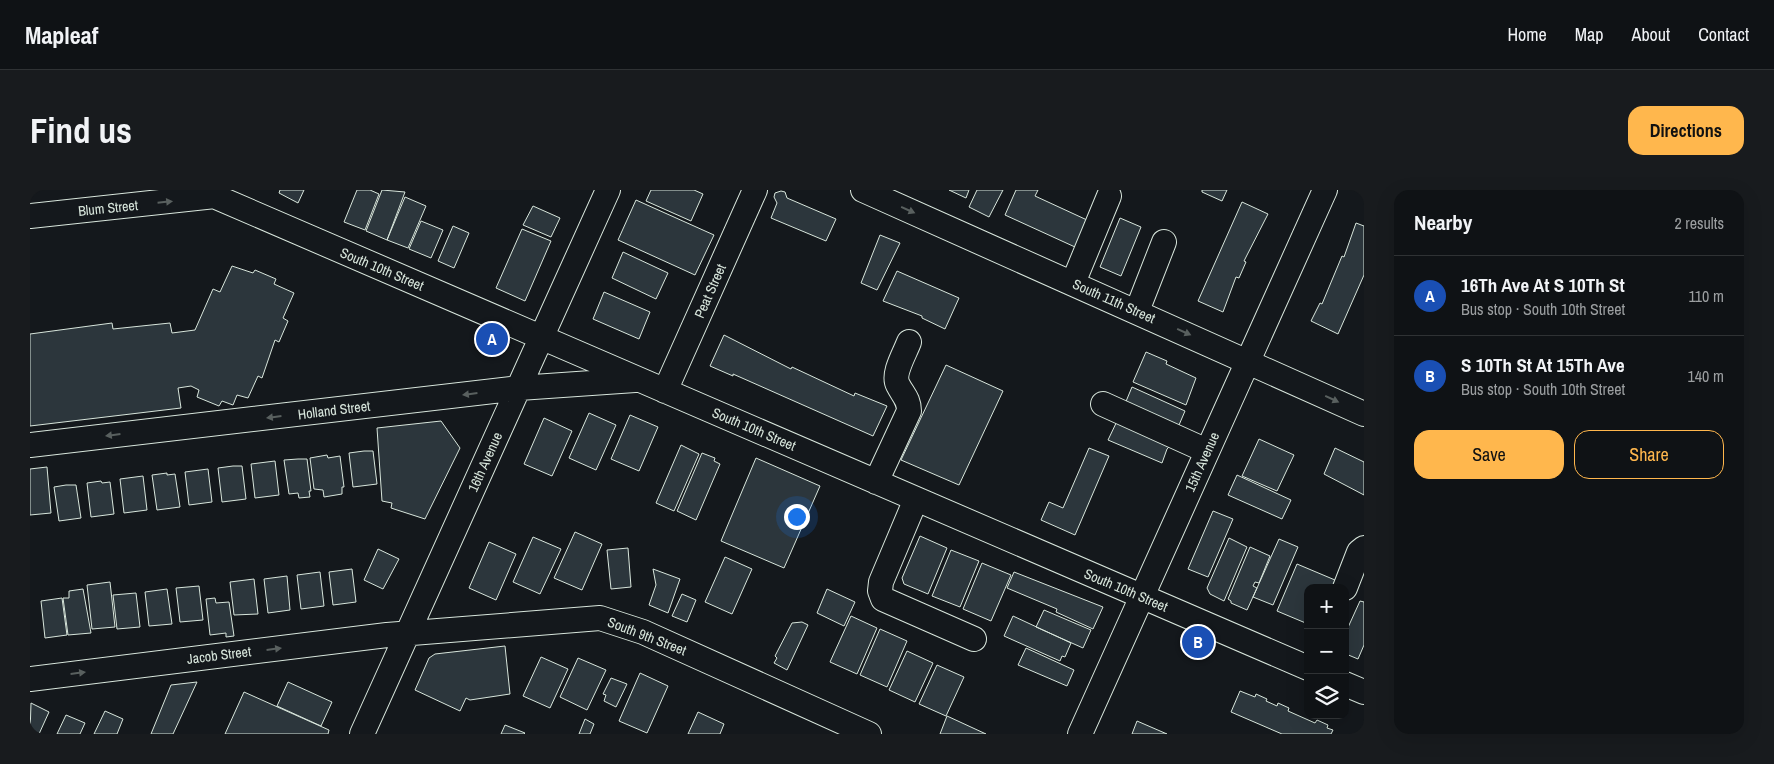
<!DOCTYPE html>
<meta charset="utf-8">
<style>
:root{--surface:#0f1215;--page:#181b1e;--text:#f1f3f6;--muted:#9b9ea0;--line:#2f3234;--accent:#ffb74d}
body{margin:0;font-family:"Archivo Narrow",sans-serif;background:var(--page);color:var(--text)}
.controls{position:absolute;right:15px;bottom:15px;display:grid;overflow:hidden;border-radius:10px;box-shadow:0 5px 20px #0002}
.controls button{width:45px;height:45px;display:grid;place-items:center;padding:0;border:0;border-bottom:1px solid var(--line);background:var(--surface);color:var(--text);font:25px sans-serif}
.you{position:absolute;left:766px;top:326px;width:18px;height:18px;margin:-12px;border:4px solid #fff;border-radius:50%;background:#1a73e8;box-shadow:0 0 0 8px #1a73e833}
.badge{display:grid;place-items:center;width:32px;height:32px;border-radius:50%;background:var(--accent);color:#fff;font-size:16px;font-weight:700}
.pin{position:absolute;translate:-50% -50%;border:2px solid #fff;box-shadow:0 1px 5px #0006}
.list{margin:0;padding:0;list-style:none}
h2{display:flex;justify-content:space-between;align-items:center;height:65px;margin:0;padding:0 20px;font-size:21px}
h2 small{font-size:16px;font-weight:400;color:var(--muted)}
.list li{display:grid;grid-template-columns:32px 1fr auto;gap:15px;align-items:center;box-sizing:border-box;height:80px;padding:0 20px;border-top:1px solid var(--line)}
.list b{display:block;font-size:19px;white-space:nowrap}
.list p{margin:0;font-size:16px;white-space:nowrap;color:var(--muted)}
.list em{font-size:16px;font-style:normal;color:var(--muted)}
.actions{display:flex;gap:10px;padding:15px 20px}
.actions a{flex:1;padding:11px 0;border:1px solid var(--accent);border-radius:15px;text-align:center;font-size:18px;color:var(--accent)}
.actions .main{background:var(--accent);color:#111}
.icon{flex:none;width:28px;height:28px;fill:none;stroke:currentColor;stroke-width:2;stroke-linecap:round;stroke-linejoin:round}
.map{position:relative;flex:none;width:1334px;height:544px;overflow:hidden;border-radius:15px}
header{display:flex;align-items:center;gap:30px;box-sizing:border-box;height:70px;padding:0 25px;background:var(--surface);border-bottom:1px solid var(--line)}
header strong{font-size:24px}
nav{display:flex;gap:28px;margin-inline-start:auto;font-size:18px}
.intro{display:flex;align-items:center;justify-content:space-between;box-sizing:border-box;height:120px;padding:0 30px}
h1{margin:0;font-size:35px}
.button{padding:12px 22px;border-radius:15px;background:var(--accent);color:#111;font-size:18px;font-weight:700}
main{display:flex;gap:30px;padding:0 30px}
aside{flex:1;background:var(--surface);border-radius:15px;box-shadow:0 5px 20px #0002}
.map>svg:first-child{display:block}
</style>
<header>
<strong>Mapleaf</strong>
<nav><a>Home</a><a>Map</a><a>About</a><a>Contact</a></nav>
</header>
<div class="intro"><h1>Find us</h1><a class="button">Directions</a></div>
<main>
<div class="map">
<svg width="1334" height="544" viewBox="0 0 1334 544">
<rect width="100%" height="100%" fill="#14181c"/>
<path fill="#2c363c" stroke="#d8e6dc" d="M250 0H274L268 13 249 3Z
M327 0H340L349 4 335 40 314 32Z
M352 0 375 2 357 50 336 41Z
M621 0H664L673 4 661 31 616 11Z
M919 0H939L936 8Z
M947 0H973L959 27 939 17Z
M986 0H1008L1005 6 1057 30 1045 57 975 25Z
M1172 0H1197L1192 11 1172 2Z
M751 1 755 2 757 8 806 29 796 51 741 28 747 13 744 7 745 3Z
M375 7 396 16 378 58 357 50Z
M606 10 684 45 665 85 588 50Z
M1212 12 1238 24 1214 71 1216 72 1209 88 1206 87 1193 122 1168 111Z
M503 16 530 28 521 47 493 35Z
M1090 28 1111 37 1091 86 1070 77Z
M391 31 413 40 401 68 379 59Z
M1326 33 1334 36V85L1308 144 1281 131 1290 113 1292 114 1312 66 1314 67Z
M423 36 439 43 424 78 408 71Z
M492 39 521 51 495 111 466 98Z
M850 45 870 53 847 100 831 93Z
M593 62 638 83 626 109 582 88Z
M202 76 223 83 225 80 246 89 244 94 264 103 253 128 258 131 249 152 245 150 232 188 228 186 218 208 207 205 203 215 192 211 189 216 167 207 169 200 161 196 148 198 151 218 0 236V144L82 133 83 139 140 133 142 143 165 140 183 99 190 102Z
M867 81 929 108 915 139 892 128V126L853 111Z
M574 102 620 122 609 149 563 129Z
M694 145 761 179 762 177 824 206 825 203 857 216 843 246 703 184V186L680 176Z
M1116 162 1137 171 1136 174 1166 188 1156 215 1103 192Z
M916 175 973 201 929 295 871 270Z
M1102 197 1155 221 1149 235 1092 221Z
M559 223 586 235 566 280 539 268Z
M600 225 628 237 609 281 581 269Z
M1089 227 1141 255 1137 259 1132 273 1078 250Z
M514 228 542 241 522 286 494 274Z
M411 231 430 258 395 329 361 318 362 313 352 311 347 238Z
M1229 249 1264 265 1247 301 1212 286Z
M651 255 669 264 644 321 626 313Z
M1059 258 1079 266 1045 345 1011 330 1019 312 1033 318Z
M1305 258 1334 272V305L1294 284Z
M334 261H343L347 294 323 297 319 263Z
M672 263 685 268 684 271 690 274 666 330 647 321Z
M297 265 298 268 310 266 314 297H312V304L294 307 293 300 284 299 280 268Z
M726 268 790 296 754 378 691 351Z
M268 269H277L281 301H279L280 307 269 308 268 303 259 304 254 270Z
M245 271 249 305 225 308 221 274Z
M203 276H212L216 309 192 312 188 278Z
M17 277 21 323 0 325V279Z
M178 279 182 312 159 315 155 282Z
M137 283V285L145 284 150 317 127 320 122 285Z
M1207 285 1261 310 1252 329 1198 305Z
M113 286 117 320 94 323 90 289Z
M71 291 72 293 80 292 84 324 61 327 57 293Z
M36 295H46L51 328 29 331 24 297Z
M1183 321 1203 329 1178 387 1158 379Z
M545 342 572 354 552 400 524 388Z
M890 346 917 358 898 404 874 394 872 388Z
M503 347 531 359 510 404 483 392Z
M1199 348 1217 357 1194 411 1180 404 1177 398Z
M1249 349 1268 357 1243 415 1223 407Z
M459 352 486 364 466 410 439 398Z
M1220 357 1240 366 1229 393 1225 392 1223 396 1227 398 1217 420 1201 413V411L1198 409Z
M598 358 601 397 581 399 577 360Z
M348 359 369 369 353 399 334 390Z
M921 360 949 371 930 417 902 406Z
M695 367 722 379 702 424 675 412Z
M952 373 981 385 961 431 933 419Z
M1267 374 1305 390 1302 398H1278V434L1247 421Z
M322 379 326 412 303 415 299 382Z
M623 379 650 389 638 423 619 415 626 395Z
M290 382 294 416 271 419 267 385Z
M984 382 1073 417 1063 439 1026 422 1027 419 977 398Z
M257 386 260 420 238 423 234 389Z
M224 389 228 424 204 425 200 392Z
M80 392 85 437 62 439 57 395Z
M169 396 173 430 150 432 146 398Z
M53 399 61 443 38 445 33 408H39V401Z
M137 399 142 434 119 436 115 402Z
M797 399 825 412 814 436 787 423Z
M106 403 110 437 87 439 83 405Z
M652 404 666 410 657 432 642 426Z
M32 408 37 445 15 448 11 411Z
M185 408 186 413 199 412 204 446 196 447V443L180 445 176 409Z
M1330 411 1334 412V455L1328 469 1316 464 1315 444Z
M1014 420 1061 440 1053 458 1006 437Z
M821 426 847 438 827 484 800 472Z
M983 426 1041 453 1035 467 1032 466 1030 471 974 446Z
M772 432 778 435 757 480 744 473 747 468 745 466 762 433Z
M850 439 877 451 857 497 830 485Z
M475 456 480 504 440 510 436 508 430 521 385 500 399 468 405 464Z
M996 458 1044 480 1037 496 988 475Z
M877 461 903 473 885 512 859 500Z
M511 467 538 479 520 518 493 506Z
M548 468 576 480 557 520 530 507Z
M907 475 934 487 916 526 889 514Z
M610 483 638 496 617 543 589 531Z
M581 488 597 494 586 517 574 511 576 505 573 504Z
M167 492 143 544H121L141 495Z
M258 492 302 512 291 536 247 516Z
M1210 501 1225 507 1226 504 1237 509 1236 511 1247 516 1248 513 1259 518 1258 521 1285 533 1287 530 1298 535 1297 538 1303 540 1301 544H1252L1201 522Z
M214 502 299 540 298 544H195Z
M1 513 19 522 9 544H0Z
M75 521 93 529 87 544H64Z
M668 522 694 534 690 544H658Z
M36 525 55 533 50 544H27Z
M917 526 956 544H910Z
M555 529 564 534 560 544H549Z
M1107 531 1137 544H1102Z
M475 535 495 543 494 544H471Z"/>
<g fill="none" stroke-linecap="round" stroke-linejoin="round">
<g stroke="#d8e6dc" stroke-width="26">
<path id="minor" d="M170 0 1278 478
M833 0 1334 224
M0 26 185 6
M1043 93 1079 6
M1107 121 1134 52
M635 201 725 0
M1073 214 1177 261
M0 255 489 198 605 190
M846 292 879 221C879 209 873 205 868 195 862 184 875 163 879 152
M886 309 851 392 850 401 853 409 944 449
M1315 398 1329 362 1334 358
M0 489 357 445 570 428 613 442 839 544
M1315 494 1334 502
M332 544 578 0
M1050 544 1295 0"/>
</g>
<use href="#minor" stroke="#14181c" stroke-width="24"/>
</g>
<defs><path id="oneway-solid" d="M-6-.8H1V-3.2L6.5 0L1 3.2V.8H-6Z" transform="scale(1.25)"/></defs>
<g fill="#59605f">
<use href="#oneway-solid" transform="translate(135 12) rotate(-6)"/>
<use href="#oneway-solid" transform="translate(878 20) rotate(24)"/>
<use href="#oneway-solid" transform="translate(1154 142) rotate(24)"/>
<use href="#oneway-solid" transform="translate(440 204) rotate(173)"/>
<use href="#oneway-solid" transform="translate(1302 209) rotate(25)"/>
<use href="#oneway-solid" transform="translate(244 227) rotate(173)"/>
<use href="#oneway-solid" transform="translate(83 245) rotate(173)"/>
<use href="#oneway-solid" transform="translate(244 459) rotate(-7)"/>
<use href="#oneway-solid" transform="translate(48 483) rotate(-7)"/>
</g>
<g text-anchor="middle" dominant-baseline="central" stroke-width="4" stroke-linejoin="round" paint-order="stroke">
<g font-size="14" fill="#d8e6dc" stroke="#14181c">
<text transform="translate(78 18) rotate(-6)">Blum Street</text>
<text transform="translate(352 79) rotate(23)">South 10th Street</text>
<text transform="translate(680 101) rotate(-66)">Peat Street</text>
<text transform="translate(1084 111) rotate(24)">South 11th Street</text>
<text transform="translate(304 220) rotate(-7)">Holland Street</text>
<text transform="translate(724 239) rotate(23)">South 10th Street</text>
<text transform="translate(455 272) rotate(-66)">16th Avenue</text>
<text transform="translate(1172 272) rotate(-66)">15th Avenue</text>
<text transform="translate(1096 400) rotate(23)">South 10th Street</text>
<text transform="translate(617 446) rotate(21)">South 9th Street</text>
<text transform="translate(189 465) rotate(-7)">Jacob Street</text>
</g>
</g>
</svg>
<div class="controls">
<button>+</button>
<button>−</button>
<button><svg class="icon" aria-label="layers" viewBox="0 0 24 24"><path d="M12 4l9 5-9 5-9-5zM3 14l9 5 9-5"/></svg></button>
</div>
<div class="you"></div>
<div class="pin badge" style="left:462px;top:149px;background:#1a4fb4">A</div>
<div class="pin badge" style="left:1168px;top:452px;background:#1a4fb4">B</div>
</div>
<aside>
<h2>Nearby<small>2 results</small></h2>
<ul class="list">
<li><span class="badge" style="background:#1a4fb4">A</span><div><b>16Th Ave At S 10Th St</b><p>Bus stop · South 10th Street</p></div><em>110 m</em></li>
<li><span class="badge" style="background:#1a4fb4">B</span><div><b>S 10Th St At 15Th Ave</b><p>Bus stop · South 10th Street</p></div><em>140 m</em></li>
</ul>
<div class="actions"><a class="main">Save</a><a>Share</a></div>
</aside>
</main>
